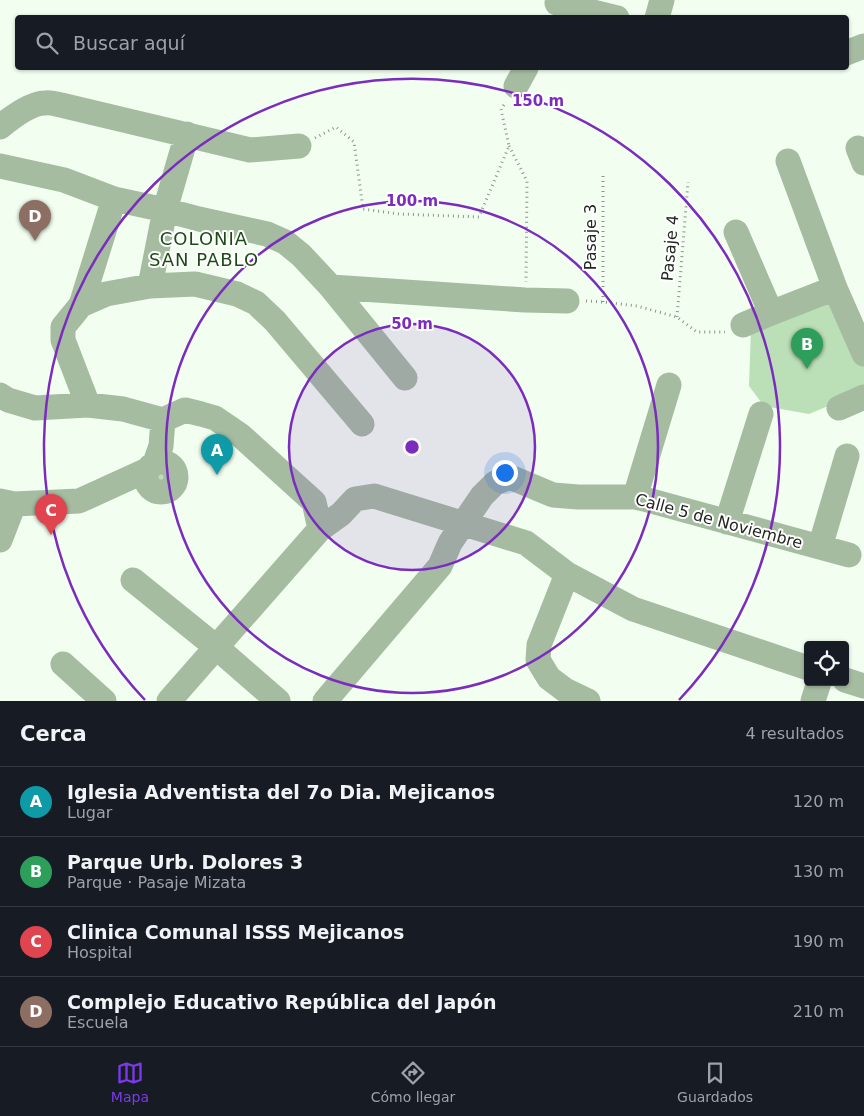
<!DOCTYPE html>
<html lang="es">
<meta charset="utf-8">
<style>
:root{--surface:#171b24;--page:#20242c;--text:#f1f3f6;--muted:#9ea1a6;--line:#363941;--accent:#7c3aed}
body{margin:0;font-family:"DejaVu Sans",sans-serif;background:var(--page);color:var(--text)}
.controls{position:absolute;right:15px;bottom:15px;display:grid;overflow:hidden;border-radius:5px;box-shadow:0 1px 4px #0004}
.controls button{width:45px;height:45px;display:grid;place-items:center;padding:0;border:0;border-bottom:1px solid var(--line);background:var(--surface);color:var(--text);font:25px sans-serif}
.you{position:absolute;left:504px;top:472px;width:18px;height:18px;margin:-12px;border:4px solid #fff;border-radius:50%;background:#1a73e8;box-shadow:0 0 0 8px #1a73e833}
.badge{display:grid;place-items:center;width:32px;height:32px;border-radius:50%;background:var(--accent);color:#fff;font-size:16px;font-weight:700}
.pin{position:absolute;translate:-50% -41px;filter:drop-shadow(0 1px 2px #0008)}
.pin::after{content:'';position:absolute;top:26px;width:18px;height:15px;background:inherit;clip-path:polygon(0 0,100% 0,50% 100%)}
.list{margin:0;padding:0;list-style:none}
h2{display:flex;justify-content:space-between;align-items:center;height:65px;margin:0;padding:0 20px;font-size:21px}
h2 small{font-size:16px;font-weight:400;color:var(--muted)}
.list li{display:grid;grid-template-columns:32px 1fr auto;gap:15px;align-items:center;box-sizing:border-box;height:70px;padding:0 20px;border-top:1px solid var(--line)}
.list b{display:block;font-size:19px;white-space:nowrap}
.list p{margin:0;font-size:16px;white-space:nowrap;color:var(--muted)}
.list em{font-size:16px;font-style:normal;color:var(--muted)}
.icon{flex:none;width:28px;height:28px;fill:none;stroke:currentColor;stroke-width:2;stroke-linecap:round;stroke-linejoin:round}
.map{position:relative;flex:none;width:864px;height:701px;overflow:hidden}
.search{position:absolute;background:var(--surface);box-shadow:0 1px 4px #0004;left:15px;right:15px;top:15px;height:55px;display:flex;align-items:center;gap:12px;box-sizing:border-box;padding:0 18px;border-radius:5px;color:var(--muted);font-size:19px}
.sheet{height:345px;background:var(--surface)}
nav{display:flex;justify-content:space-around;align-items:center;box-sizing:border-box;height:70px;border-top:1px solid var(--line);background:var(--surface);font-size:14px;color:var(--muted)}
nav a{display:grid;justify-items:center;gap:2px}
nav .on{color:var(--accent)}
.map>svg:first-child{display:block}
</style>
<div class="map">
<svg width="864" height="701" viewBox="0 0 864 701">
<rect width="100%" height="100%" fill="#f2fef0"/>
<path fill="#bbdfb6" d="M842 296 864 352V391L809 414 764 406 749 386 751 328Z
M166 468C180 477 171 492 156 488L152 482 151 479Z"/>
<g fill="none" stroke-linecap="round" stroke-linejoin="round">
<path stroke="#8c958b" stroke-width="3" stroke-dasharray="1 4" stroke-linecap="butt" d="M315 138 336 127 354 142 363 209 399 214 479 217 509 146 501 109 506 102
M509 146 527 181 526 282
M586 301 603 302 637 306 677 317 697 332H725
M603 302V172
M677 317 688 182"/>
<path stroke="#a5bca1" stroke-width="25" d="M557 3 617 18
M657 18 662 0
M846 53 864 46
M516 86 526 68
M0 127C11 118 31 103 45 103 50 102 56 104 61 105L250 150 299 146
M858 148 864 163
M788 161 835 288 864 354
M0 166 64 180 114 199 165 210 199 219 267 234 285 242 301 255 331 287 525 300 567 301
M736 232 771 313
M150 286 165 210 187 134
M331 287 405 378
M81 305 114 199
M743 325 771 313 835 288
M0 395 8 400 35 408 88 405 123 409 163 420 185 410 201 414 215 418 240 435 314 502 320 529
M88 405 63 340V327L81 305 106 294 150 286 195 284 237 294 256 303 275 321 362 424
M839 408 864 397
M146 477a15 15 0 1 1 30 0a15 15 0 1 1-30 0Z
M155 463 161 446 163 420
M635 497 669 385
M0 501 14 504 79 501 147 470
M727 522 761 414
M0 540 14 504
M820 547 847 456
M567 574 539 645 538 660 549 678 565 690 588 701
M133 580 216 647 278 701
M63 664 104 701
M845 680 864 686
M169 701 320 529 341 514 355 499 374 496 526 543 567 574 633 609 808 668
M325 701 440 566 450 543 482 496 495 483 510 477 553 495 578 497H635L644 499 849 555
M813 701 819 682"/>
</g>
<circle cx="412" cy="447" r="123" fill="#7b2cbf" fill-opacity=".12"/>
<g fill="none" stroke="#7b2cbf" stroke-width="2.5">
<circle cx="412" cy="447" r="123"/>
<circle cx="412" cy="447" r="246"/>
<path d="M145 700A368 368 0 1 1 679 700"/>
</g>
<g text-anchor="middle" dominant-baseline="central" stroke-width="4" stroke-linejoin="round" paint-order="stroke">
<g font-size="16" fill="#212720" stroke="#fff">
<text transform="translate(590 237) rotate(-90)">Pasaje 3</text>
<text transform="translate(670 248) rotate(-85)">Pasaje 4</text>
<text transform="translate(719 521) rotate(15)">Calle 5 de Noviembre</text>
</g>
<g font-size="18" letter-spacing="1" fill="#1c4c15" stroke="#fff">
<text x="204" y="238">COLONIA<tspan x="204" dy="21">SAN PABLO</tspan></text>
</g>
</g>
<circle cx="412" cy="447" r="8" fill="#7b2cbf" stroke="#fff" stroke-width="2.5"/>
<g font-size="15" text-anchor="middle" font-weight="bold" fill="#7b2cbf" stroke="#fff" stroke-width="4" stroke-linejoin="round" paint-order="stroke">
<text x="538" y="106">150 m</text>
<text x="412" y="206">100 m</text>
<text x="412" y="329">50 m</text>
</g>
</svg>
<div class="controls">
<button><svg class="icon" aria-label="locate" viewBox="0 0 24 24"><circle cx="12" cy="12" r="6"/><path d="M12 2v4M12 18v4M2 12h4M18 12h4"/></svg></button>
</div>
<div class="you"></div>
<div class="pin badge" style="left:217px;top:475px;background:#0f9aa8">A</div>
<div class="pin badge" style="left:807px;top:369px;background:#2e9e5b">B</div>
<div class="pin badge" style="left:51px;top:535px;background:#e0444e">C</div>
<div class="pin badge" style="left:35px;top:241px;background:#8d6e63">D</div>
<div class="search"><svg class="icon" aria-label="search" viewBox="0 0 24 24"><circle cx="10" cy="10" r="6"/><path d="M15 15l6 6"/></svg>Buscar aquí</div>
</div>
<section class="sheet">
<h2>Cerca<small>4 resultados</small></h2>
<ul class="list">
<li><span class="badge" style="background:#0f9aa8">A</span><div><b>Iglesia Adventista del 7o Dia. Mejicanos</b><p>Lugar</p></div><em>120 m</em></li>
<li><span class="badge" style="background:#2e9e5b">B</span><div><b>Parque Urb. Dolores 3</b><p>Parque · Pasaje Mizata</p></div><em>130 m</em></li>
<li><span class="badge" style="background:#e0444e">C</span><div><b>Clinica Comunal ISSS Mejicanos</b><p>Hospital</p></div><em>190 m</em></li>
<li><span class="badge" style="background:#8d6e63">D</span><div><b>Complejo Educativo República del Japón</b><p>Escuela</p></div><em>210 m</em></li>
</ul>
</section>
<nav>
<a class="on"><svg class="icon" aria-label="map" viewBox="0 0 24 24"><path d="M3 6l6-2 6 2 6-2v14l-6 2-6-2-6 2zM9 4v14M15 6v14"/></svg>Mapa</a>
<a><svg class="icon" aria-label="directions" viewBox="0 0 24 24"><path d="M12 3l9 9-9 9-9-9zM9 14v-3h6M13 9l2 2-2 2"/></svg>Cómo llegar</a>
<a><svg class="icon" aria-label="saved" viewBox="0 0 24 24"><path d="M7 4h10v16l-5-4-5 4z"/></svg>Guardados</a>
</nav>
